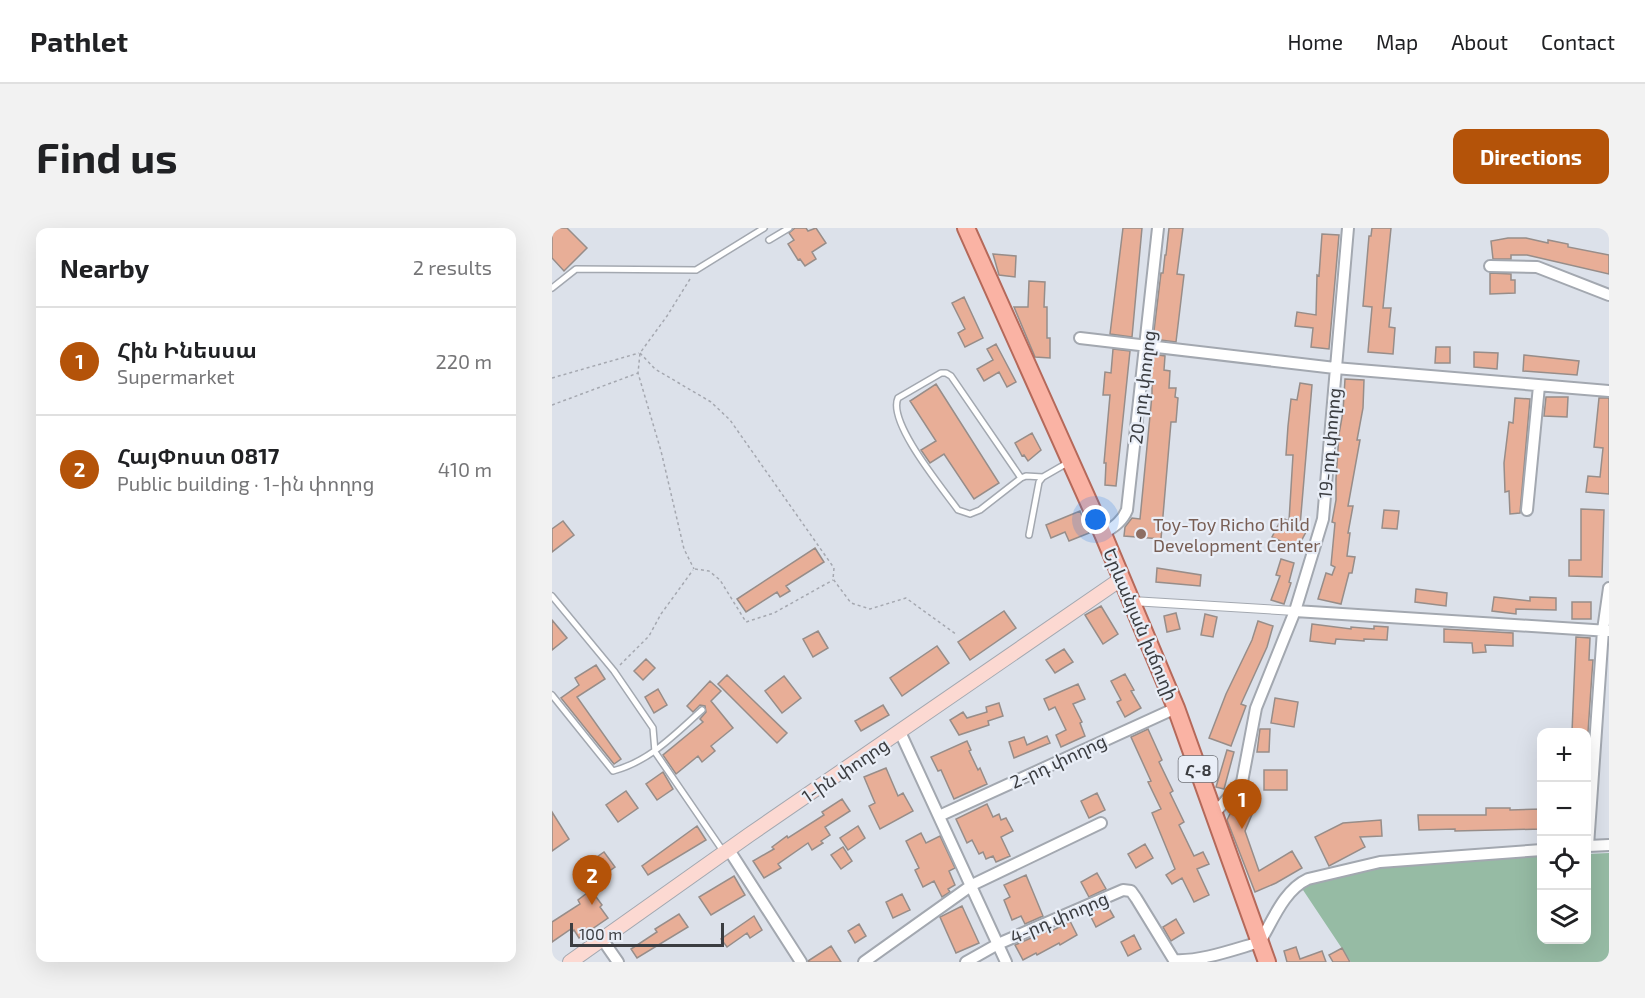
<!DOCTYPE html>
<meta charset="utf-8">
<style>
:root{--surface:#fff;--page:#f2f2f2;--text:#202124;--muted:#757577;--line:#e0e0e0;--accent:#b45309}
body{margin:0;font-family:"Exo 2","Noto Sans Armenian",sans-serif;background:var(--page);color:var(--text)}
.controls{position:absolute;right:18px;bottom:18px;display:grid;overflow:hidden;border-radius:12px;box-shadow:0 6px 24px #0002}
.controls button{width:54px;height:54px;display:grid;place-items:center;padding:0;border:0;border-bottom:2px solid var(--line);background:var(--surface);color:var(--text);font:30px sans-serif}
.scale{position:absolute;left:18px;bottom:15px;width:154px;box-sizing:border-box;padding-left:6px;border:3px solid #3b3d41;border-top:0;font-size:16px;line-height:21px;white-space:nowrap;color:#3b3d41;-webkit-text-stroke:4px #e9eef7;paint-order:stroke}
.you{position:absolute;left:544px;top:292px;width:21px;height:21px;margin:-15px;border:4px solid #fff;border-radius:50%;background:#1a73e8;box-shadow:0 0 0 9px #1a73e833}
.badge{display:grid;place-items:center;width:39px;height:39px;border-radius:50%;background:var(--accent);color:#fff;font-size:20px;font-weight:700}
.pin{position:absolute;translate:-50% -50px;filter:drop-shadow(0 2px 3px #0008)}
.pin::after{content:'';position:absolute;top:32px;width:21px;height:18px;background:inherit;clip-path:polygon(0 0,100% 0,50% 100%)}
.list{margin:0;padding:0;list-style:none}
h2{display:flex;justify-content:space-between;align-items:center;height:78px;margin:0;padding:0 24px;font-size:26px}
h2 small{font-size:20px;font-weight:400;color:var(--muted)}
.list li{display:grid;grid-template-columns:39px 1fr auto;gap:18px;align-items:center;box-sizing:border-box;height:108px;padding:0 24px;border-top:2px solid var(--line)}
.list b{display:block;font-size:22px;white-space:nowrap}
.list p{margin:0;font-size:20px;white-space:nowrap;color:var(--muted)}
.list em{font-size:20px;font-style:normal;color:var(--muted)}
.icon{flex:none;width:33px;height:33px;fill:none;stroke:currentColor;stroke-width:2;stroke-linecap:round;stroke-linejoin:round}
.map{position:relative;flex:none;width:1057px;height:734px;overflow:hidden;border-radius:12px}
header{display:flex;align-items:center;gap:36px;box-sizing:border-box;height:84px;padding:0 30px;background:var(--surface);border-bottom:2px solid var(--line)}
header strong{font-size:28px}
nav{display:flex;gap:33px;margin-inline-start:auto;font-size:21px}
.intro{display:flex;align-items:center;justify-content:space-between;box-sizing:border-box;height:144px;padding:0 36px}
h1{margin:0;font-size:42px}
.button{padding:15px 27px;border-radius:12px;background:var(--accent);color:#fff;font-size:21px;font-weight:700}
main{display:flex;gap:36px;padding:0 36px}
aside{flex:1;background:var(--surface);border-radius:12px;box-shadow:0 6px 24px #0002}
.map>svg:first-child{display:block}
</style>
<header>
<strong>Pathlet</strong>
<nav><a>Home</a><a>Map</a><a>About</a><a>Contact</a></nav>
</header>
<div class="intro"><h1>Find us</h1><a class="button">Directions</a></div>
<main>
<aside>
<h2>Nearby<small>2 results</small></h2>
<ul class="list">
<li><span class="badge">1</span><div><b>Հին Ինեսսա</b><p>Supermarket</p></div><em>220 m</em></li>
<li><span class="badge">2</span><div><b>ՀայՓոստ 0817</b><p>Public building · 1-ին փողոց</p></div><em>410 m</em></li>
</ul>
</aside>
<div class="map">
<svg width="1057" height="734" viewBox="0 0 1057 734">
<rect width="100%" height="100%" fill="#dce1ea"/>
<path fill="#96bba4" d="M1057 625V734H799L749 659 834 637 989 628 990 712H1034L1035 626Z"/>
<path fill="#e8ae97" stroke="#978d89" stroke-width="1.5" d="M0 0H15L35 20 12 43 0 30Z
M243 0H254L256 3 264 0 274 15 260 24 264 31 253 38 248 31 246 32 236 16 242 12 237 5Z
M571 0H590L580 109 558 106Z
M617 0H631L625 46 632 47 624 114 601 111 609 45H611L613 27H614Z
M820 0H839L831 80H839L837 99 843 100 841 126 816 124 820 79 811 78 817 8H819Z
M770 6 787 7 777 121 759 119 761 100 743 98 745 84 764 87 765 47 767 48Z
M956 10H974L996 15V12L1016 16V19L1057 27V46L975 27H959V31H941L939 13Z
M441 26 464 28 463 49 447 47Z
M938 45 959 46V52H963V65L938 66Z
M477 53 493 54 492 79H495V110H498V130L483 129 462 79H476Z
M412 69 431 110 413 119 406 105 413 101 400 75Z
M444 116 464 154 455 159 447 144 432 153 425 141 441 132 435 121Z
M884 119H898V135H883Z
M561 121 578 123 564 258 553 257 554 235H552L558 167H551L553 144 559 145Z
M922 124 946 125 945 141 922 139Z
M600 126 613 128 612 142 618 143 617 160H624L623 169 626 170 624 194H619L609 311 572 308 573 299 580 290 588 291 600 167V155L597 154Z
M972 127 1027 133 1025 147 971 143Z
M793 151 812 152 811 180 805 212H808L796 278H801L796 305H798L795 328 803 329 800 345H797L789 376 766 371 774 345 780 347 783 339 779 337 783 295 780 294 784 272V251L787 206 791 184Z
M748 155 760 157 748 298 755 302 745 321 720 309 730 290 737 293 741 227H734L736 198 739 171 745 172Z
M384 156 447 255 422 271 392 226 378 235 369 222 384 213 358 173Z
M994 169H1016L1015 189 992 188Z
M963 170 978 171 968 285 958 286 957 263 953 264 952 235 957 194 961 195Z
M1047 170H1057V266L1034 264 1036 248 1048 249 1051 220 1042 219Z
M480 205 489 222 476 233 472 227 470 228 463 215Z
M1029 281 1052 282 1050 349 1017 348V332H1029Z
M832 282 847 283 845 301 830 300Z
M528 283 537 305 517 313 513 304 499 310 494 297Z
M11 293 22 307 0 324V301Z
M263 320 272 334 234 358 238 363 228 369 225 364 194 384 185 371Z
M729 331 742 335 737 354 739 355 732 376 719 372 728 348 724 347Z
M605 340 649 347 648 358 604 354Z
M864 361 895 365 894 378 863 374Z
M942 369 978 373V369L1004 370V382L964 381V386L940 383Z
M1020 374H1039V391H1020Z
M549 378 566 406 551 416 533 387Z
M452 383 464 400 418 432 406 414Z
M624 385 628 401 615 404 612 388Z
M653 386 665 389 661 409 649 407Z
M0 392 15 410 0 422Z
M706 393 721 398 715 419 689 476 694 478 679 518 657 510 674 466 700 412Z
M760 396 799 401V399L822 401V398L836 399 835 412 812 411V413L784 411 783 416 758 413Z
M892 401 961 405V418L933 417 934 424 921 425 920 415 892 414Z
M266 403 276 420 261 429 251 411Z
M1024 409 1038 410 1037 432H1041L1040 445 1036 504H1020Z
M385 418 397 435 350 468 338 450Z
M512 421 521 434 503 445 494 432Z
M94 431 103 440 91 452 82 443Z
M44 437 53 451 25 469 69 531 62 536 9 470 27 457 23 450Z
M573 446 582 462 579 463 589 480 573 489 565 474 569 472 559 453Z
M175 447 235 505 225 515 166 456Z
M232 448 249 470 230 485 213 463Z
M158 453 169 463 159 473 181 500 159 518 163 523 150 534 146 528 124 546 111 527 151 494 148 491 154 484 153 478 148 477 141 484 135 478Z
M526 456 533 471 521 476 530 494 528 495 533 508 509 519 504 507 514 502 503 479 497 482 492 471Z
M106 461 115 477 102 485 93 469Z
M723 470 746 474 742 499 719 495Z
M447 475 451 488 436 493 437 497 407 507 398 492 411 484 415 490 435 484 434 479Z
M331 477 337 487 309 503 303 493Z
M596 501 610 532 607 534 621 563 618 565 632 594 627 597 642 628 651 624 657 636 645 641 657 667 642 674 630 650 620 656 614 647 623 641 600 585 609 581 596 554 599 553 579 509Z
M708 501H718L717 524H705Z
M495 508 498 515 462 530 457 514 472 509 475 517Z
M415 513 419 522 417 523 426 542 428 540 435 556 402 571 389 542 386 543 379 529Z
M675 522 682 524 672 561 664 559Z
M334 540 346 568 351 565 361 583 328 601 317 578 323 575 312 549Z
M712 542H735V562H712Z
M111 544 121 561 105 572 94 556Z
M74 563 86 580 66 594 54 577Z
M692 564 698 565 696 581 701 584 693 603 707 643 740 623 750 640 724 655 703 664 675 592 686 570Z
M545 565 553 582 537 590 529 573Z
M290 571 298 583 273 599 278 607 269 613 271 615 260 622 256 615 226 636 229 640 212 650 201 633 222 621 220 619 235 608 236 610 272 587 270 584Z
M435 576 441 589 447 586 449 592 454 590 461 603 449 609 458 628 444 634 441 628 434 631 431 624 427 626 420 612 415 615 404 591Z
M934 580H958V582L990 581V601L903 603V601L867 602 866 587H934Z
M0 584 17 611 0 623Z
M829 592 830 608 808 609 813 619 777 638 763 609 791 595Z
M145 598 154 612 96 647 90 638Z
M306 598 313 610 296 622 288 610Z
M369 605 374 615 388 608 403 640 397 643 403 657 396 661 398 664 390 669 382 653 371 659 363 642 367 640 354 613Z
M593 616 601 630 584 640 576 626Z
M291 619 300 633 289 641 279 627Z
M52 624 63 639 43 653 32 638Z
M545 645 554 661 537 669 529 654Z
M474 647 491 688 473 696 469 688 460 692 452 672 458 669 452 657Z
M182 648 193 667 159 687 147 669Z
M39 662 50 677 48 679 56 690 27 710 22 702 21 703 19 701 0 714V694L28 676 26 672Z
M350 666 358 682 341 690 334 674Z
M555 677 562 689 544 699 537 685Z
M410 678 427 715 404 725 388 689Z
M127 686 136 699 85 730 79 721 105 704 103 701Z
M202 688 210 702 198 710 195 705 175 719 169 711Z
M624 691 632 705 619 713 611 699Z
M518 693 525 707 508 717 507 715 485 727 484 725 471 732 463 717 497 702 498 704Z
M307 696 314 708 303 715 296 703Z
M582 707 589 721 576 728 569 714Z
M279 718 289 734H256V733Z
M744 719 748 731 770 723 774 734H735L732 723Z
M790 720 798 734H781L777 727Z"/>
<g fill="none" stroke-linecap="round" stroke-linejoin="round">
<g stroke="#a3a8b0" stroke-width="8">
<path id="service" d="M217 12 237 0
M0 60 24 41 144 42 212 0
M469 250 399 148 394 145H389L346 170C335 194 391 261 406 282L418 286 428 282 469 250 474 248 491 249
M477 307 487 254 491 249 517 234
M0 368 62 443 101 500 103 524 171 623
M0 467 61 543C98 533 122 507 150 482"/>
</g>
<g stroke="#a3a8b0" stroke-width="10">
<path id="pedestrian" d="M580 373 743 383"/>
</g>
<g stroke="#a3a8b0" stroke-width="14">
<path id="minor" d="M938 38 985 39 1057 67
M528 110 783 140 1057 163
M975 282 987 158
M551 306C561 299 570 294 575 282L606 0
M1057 360 1051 402 1036 618 1057 617
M743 383 1057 403
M348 504 454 734
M662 586 690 554 704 480 743 383 771 291 796 0
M387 588 624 480
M177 622 249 734
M50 711 66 734
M312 734 420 657 549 595
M414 734 446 716 571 662 579 663 584 670 622 732C648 734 683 721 708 714 721 692 732 662 756 651L828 634 990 622"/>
</g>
<g stroke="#a3a8b0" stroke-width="16">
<path id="secondary" d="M18 734 197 607 569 351"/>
</g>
<g stroke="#b5695a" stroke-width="20">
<path id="primary" d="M414 0 551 306 624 480 715 734"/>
</g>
<path stroke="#a5a8b0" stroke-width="1.5" stroke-dasharray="3 3" stroke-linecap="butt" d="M138 51 115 88 88 125 86 145 109 223 132 321 142 341
M88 125 103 141 159 174 178 192 282 340 281 351 299 375 318 381 354 370 405 407
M0 150 87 125
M0 177 86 145
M143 341 157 343 168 352 194 394 222 385 281 352
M68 437 97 408 109 386 141 342"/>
<use href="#service" stroke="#fff" stroke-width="5"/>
<use href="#pedestrian" stroke="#fff" stroke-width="8"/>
<use href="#minor" stroke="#fff" stroke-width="10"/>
<use href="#secondary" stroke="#fcd9d2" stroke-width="14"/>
<use href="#primary" stroke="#fab3a4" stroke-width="16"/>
</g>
<circle fill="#8d6e63" stroke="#e9eef7" stroke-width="2" cx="589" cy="306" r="6"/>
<g text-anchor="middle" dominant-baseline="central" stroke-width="4.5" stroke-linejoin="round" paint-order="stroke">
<rect fill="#e9eef7" stroke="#6f7278" stroke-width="1.5" x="626.5" y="528" width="39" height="26" rx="4.5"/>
<g font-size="16" font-weight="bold" fill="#3b3d41">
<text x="646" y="541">Հ-8</text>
</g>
<g font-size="18" fill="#3b3d41" stroke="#e9eef7">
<text transform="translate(590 159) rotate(-83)">20-րդ փողոց</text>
<text transform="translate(777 215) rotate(-85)">19-րդ փողոց</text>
<text transform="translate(589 396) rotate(67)">Երևանյան խճուղի</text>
<text transform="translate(506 533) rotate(-25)">2-րդ փողոց</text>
<text transform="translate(293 542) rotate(-34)">1-ին փողոց</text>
<text transform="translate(507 689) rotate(-23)">4-րդ փողոց</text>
</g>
<g font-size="18" fill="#785e54" stroke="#e9eef7" text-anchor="start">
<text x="601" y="296">Toy-Toy Richo Child<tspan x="601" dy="21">Development Center</tspan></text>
</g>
</g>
</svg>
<div class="controls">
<button>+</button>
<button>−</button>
<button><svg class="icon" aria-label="locate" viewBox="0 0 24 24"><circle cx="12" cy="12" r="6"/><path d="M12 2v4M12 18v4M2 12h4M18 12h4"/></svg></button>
<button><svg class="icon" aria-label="layers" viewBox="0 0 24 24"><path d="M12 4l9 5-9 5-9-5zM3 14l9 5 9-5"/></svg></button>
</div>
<div class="scale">100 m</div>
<div class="you"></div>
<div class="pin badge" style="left:690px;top:601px">1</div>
<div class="pin badge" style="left:40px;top:677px">2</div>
</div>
</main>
